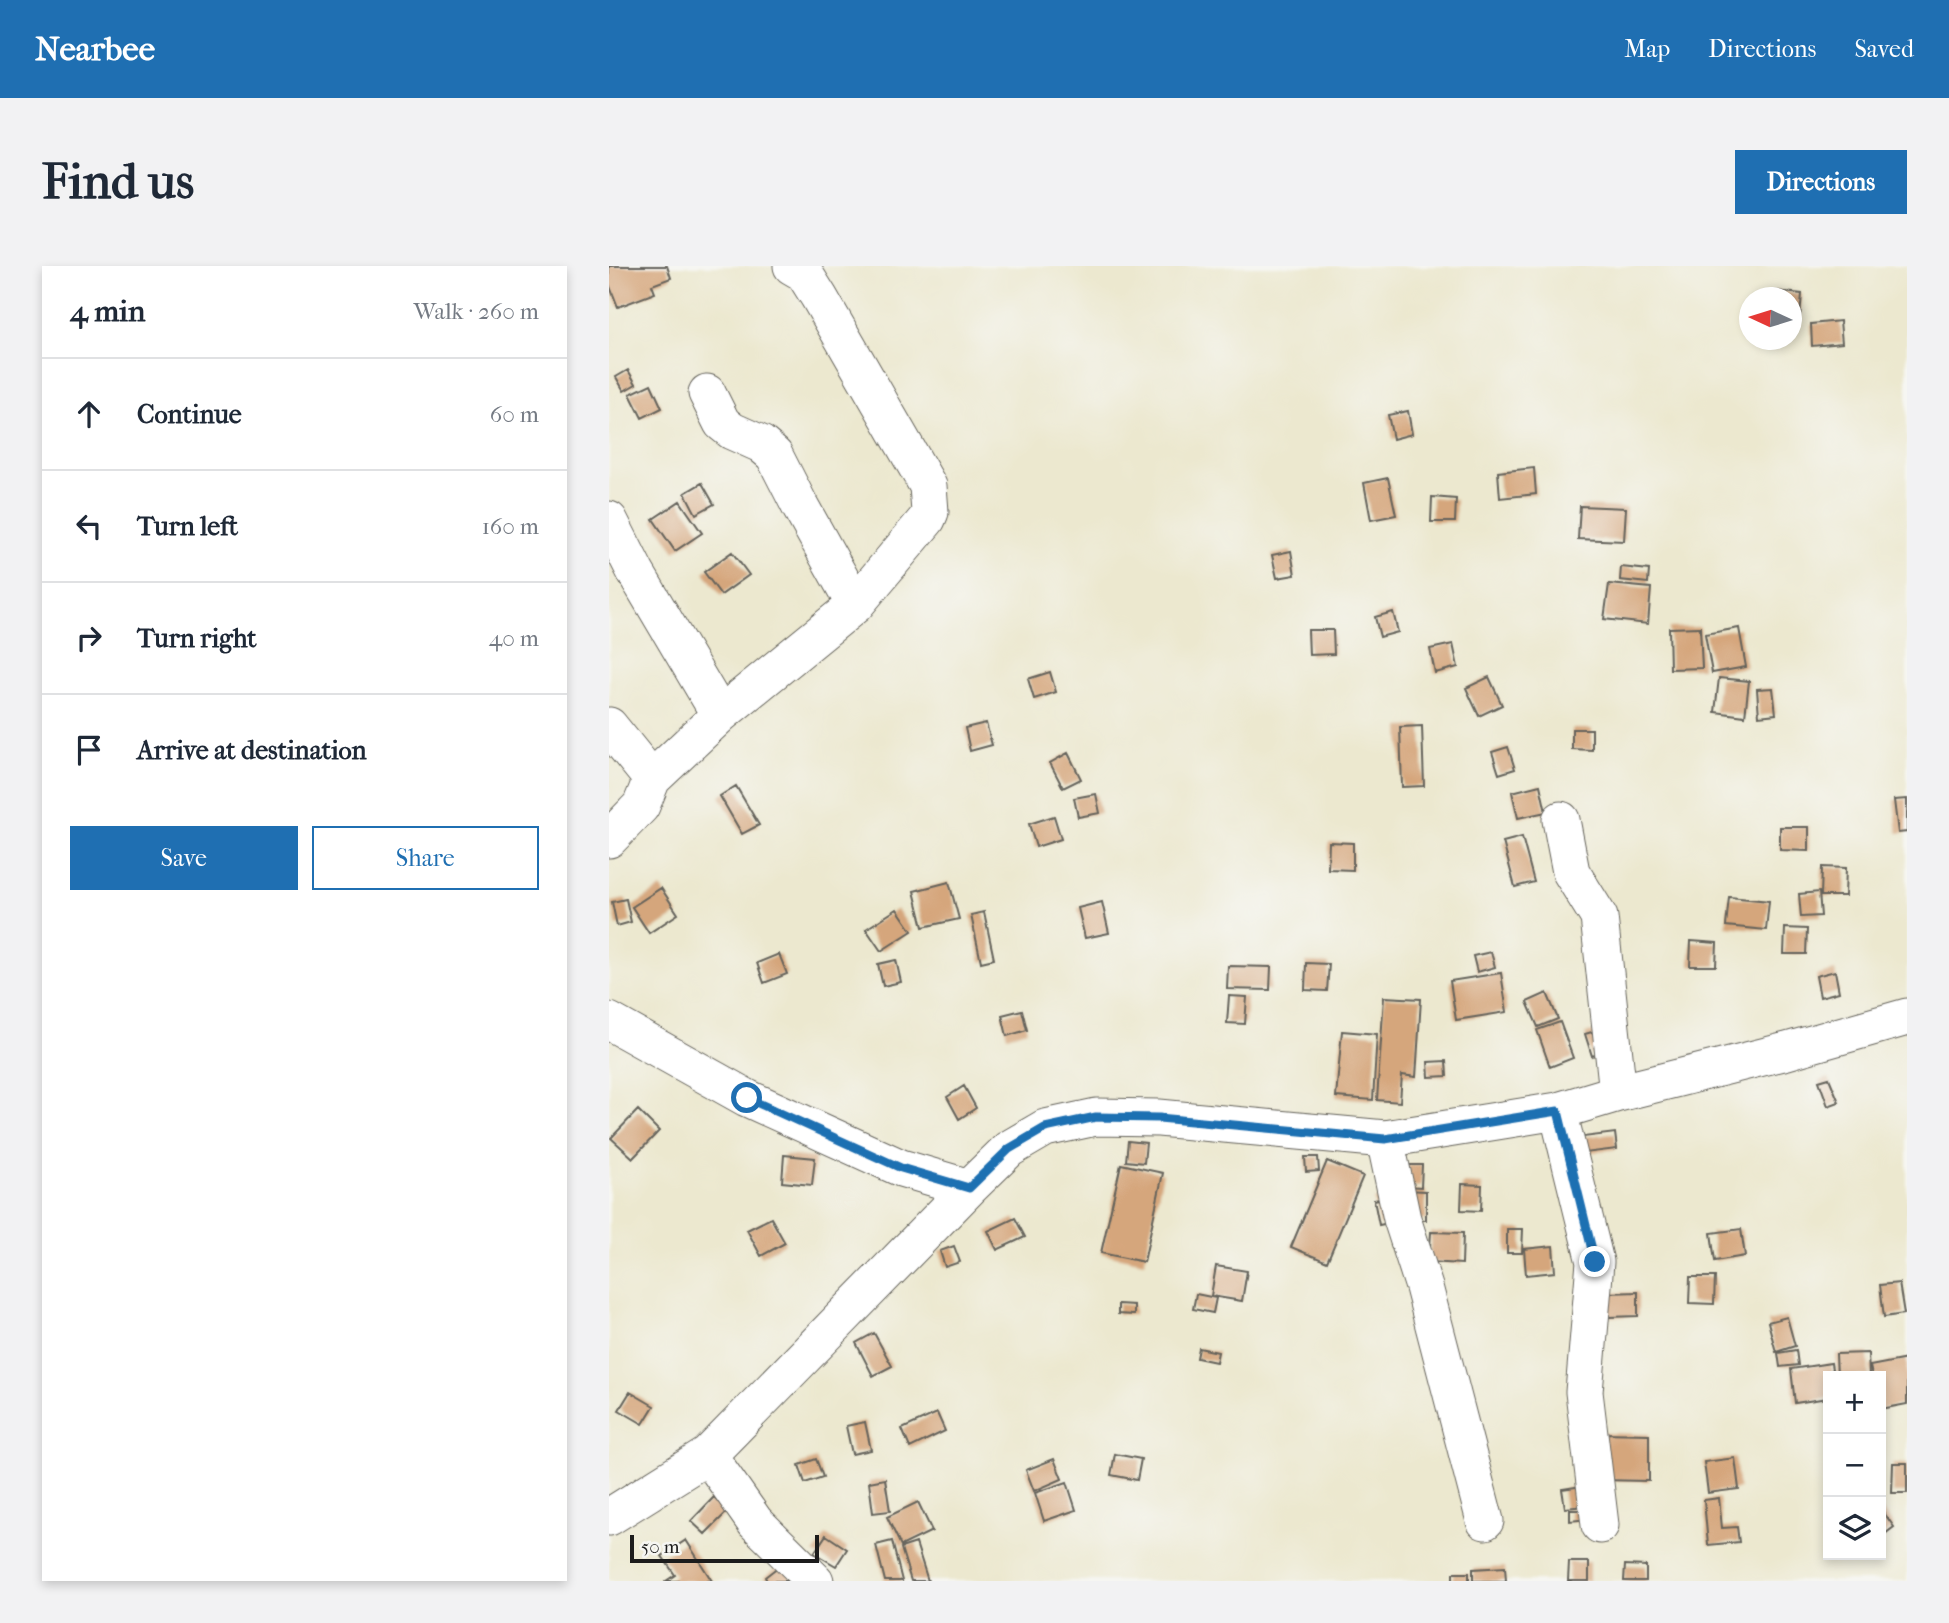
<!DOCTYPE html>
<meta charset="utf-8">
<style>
:root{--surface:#fff;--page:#f2f2f3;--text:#1f2937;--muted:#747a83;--line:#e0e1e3;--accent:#1f6fb2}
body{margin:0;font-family:"IM FELL French Canon",serif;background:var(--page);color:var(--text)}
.controls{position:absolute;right:21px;bottom:21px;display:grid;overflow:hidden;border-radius:0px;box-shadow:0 4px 10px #0003}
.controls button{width:63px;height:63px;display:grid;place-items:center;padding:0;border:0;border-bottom:2px solid var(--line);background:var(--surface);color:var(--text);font:35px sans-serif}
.compass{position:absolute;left:1130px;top:21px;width:63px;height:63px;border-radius:50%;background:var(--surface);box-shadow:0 4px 10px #0003;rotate:274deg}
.scale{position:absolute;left:21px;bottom:18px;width:189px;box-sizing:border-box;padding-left:7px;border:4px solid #1c1c1c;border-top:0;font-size:19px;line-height:24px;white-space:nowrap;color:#1c1c1c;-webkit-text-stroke:5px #f6f6f2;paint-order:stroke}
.stop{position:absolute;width:21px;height:21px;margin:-16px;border:5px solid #1f6fb2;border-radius:50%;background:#fff}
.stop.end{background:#1f6fb2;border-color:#fff;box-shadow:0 2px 7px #0008}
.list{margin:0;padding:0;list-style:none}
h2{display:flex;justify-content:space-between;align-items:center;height:91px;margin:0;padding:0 28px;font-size:30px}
h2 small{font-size:23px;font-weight:400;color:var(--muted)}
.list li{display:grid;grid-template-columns:46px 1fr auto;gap:21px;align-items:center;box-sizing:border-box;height:112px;padding:0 28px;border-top:2px solid var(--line)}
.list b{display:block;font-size:26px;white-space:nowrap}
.list em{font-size:23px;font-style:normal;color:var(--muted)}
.actions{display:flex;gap:14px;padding:21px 28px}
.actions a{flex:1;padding:16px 0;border:2px solid var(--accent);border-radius:0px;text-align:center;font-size:24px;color:var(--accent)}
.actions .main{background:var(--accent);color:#fff}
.icon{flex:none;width:38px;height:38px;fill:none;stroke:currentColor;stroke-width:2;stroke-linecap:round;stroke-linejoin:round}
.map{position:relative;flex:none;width:1298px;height:1315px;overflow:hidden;border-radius:0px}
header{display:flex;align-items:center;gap:42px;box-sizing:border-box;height:98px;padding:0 35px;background:var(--accent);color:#fff}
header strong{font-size:33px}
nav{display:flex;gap:38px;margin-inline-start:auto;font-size:24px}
.intro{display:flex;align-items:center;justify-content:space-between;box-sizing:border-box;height:168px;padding:0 42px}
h1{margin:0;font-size:49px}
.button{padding:18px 32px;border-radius:0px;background:var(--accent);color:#fff;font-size:24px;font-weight:700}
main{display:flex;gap:42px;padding:0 42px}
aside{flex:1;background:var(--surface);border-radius:0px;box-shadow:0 4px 10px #0003}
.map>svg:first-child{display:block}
</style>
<header>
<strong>Nearbee</strong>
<nav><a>Map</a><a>Directions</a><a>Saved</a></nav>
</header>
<div class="intro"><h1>Find us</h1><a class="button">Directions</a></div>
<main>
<aside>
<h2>4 min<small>Walk · 260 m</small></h2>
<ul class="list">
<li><svg class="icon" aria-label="ahead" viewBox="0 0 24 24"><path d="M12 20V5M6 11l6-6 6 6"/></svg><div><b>Continue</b></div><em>60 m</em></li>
<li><svg class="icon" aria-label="left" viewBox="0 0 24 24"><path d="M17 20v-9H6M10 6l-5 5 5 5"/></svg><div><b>Turn left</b></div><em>160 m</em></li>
<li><svg class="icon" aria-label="right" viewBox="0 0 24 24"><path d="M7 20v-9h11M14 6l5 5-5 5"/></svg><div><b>Turn right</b></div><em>40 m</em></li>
<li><svg class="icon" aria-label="arrive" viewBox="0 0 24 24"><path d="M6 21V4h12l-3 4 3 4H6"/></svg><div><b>Arrive at destination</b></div></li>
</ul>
<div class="actions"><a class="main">Save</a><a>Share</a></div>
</aside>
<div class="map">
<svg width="1298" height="1315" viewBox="0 0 1298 1315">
<rect width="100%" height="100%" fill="#f6f6f2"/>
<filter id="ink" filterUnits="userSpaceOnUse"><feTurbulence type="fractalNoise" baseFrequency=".0143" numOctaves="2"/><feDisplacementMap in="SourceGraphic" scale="14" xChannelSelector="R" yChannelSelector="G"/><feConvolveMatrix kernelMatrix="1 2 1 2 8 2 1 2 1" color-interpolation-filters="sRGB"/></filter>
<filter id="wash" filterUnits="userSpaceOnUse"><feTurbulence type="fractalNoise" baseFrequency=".00686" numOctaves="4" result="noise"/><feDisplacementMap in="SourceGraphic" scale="28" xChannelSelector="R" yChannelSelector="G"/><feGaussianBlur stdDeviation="1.57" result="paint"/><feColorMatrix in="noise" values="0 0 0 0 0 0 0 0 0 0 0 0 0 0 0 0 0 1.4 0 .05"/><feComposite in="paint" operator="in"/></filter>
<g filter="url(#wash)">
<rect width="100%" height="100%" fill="#ece8cf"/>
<g id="blocks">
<path fill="#d5a67b" d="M0 0H58L62 12 43 19 46 27 9 41 0 18Z
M1165 25 1193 28 1191 51 1182 50V32H1164Z
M1231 55 1233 77 1203 80 1202 58Z
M19 104 27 118 15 125 7 111Z
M42 118 53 142 33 152 21 128Z
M799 145 803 168 784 173 779 149Z
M925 202 927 228 891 232 889 206Z
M779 212 787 249 762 254 755 217Z
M93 217 105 238 87 248 76 227Z
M823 231 847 233 846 256H822Z
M71 235 93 267 66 285 44 253Z
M971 240 1017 242 1015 275 969 273Z
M682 285 686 309 668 312 663 289Z
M123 286 140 309 112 329 95 306Z
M1012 301 1040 304 1039 317 1011 314Z
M1000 318 1042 322 1039 358 995 353Z
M784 346 789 366 771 371 766 351Z
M1091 361 1093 402 1061 403 1060 362Z
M1130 362 1137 401 1103 407 1096 368Z
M699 364H724L725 388 700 389Z
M844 378 849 401 826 407 821 383Z
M441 406 447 426 425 433 419 413Z
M880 411 893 439 870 450 857 422Z
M1110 412 1140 415 1136 450 1106 446Z
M1164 422 1167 448 1150 450 1148 423Z
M377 457 383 479 361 485 356 462Z
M813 460 815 520 793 521 791 461Z
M963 463H983V484L963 483Z
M899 481 906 503 890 508 883 486Z
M459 487 472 513 454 522 441 497Z
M931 519 937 546 909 552 903 526Z
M127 520 150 559 133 568 111 530Z
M487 528 491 547 469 551 465 532Z
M1298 533V566L1289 567 1285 534Z
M445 550 452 573 427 581 420 558Z
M1171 561H1200V585L1171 584Z
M913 571 925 616 906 621 894 576Z
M720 576 744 577V604L719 603Z
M1213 601 1237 602 1236 630H1212Z
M340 616 350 653 314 661 305 625Z
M52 622 69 648 40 667 23 641Z
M1210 626 1212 650 1192 651 1190 628Z
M1120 631 1160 635 1157 664 1117 660Z
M17 633 22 656 8 660 3 636Z
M493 636 500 667 476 672 469 642Z
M288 643 303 665 272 685 257 663Z
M375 646 385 693 372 696 362 649Z
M1176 662 1198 663 1197 688H1175Z
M1082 675 1108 677 1107 700H1081Z
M882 686 886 701 868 706 864 690Z
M170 688 178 708 155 717 148 697Z
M287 694 292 716 274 720 269 698Z
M697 697 720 698 718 725 696 724Z
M619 700 662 701 661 724 618 723Z
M1226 705 1230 726 1211 731 1207 710Z
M892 707 898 746 847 754 841 715Z
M938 727 949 753 929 761 918 736Z
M620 730 638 731 636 758 618 757Z
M775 731 812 733 807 811 793 809 791 836 768 834Z
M413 744 418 764 398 770 393 749Z
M951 756 964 792 941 801 928 764Z
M990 764 996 786 983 790 976 768Z
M733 765 768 768 764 834 727 831Z
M837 795 838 810 820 811 819 796Z
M1220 812 1230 836 1219 840 1210 815Z
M355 820 367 842 350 853 338 831Z
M29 844 50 865 24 892 2 872Z
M1006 867 1008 883 968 888 966 872Z
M519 875 537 877 535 897 517 895Z
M175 889 206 892 203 919 173 916Z
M696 891H709L710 905 697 906Z
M718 895 754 910 718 996 682 981Z
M512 898 554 907 535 996 492 987Z
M799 899H813L812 921 798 920Z
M853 918 873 919 872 945 852 944Z
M797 924 817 925V954H796Z
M780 931 785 956 770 959 765 934Z
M162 952 176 977 152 990 138 964Z
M406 952 416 971 388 984 379 965Z
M898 963H914L913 987H898Z
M1132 963 1136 990 1106 995 1102 967Z
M822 966 854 967 853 998 820 996Z
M345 980 351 996 336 1001 331 985Z
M944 980 946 1006 917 1009 915 983Z
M607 1000 638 1005 633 1035 602 1030Z
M1081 1011H1106L1105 1038 1080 1037Z
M1290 1017 1295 1048 1275 1051 1271 1019Z
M1029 1026V1050L1000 1051 999 1027Z
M587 1028 607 1032 604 1047 584 1043Z
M509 1038 525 1039V1049L509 1048Z
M1178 1051 1186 1080 1167 1086 1159 1056Z
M265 1067 283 1100 264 1110 247 1077Z
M590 1082 609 1086 607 1096 588 1092Z
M1187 1084 1189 1099 1171 1101 1169 1087Z
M1259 1087 1260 1110H1228L1227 1088Z
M1298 1093V1138L1272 1143V1110H1263L1261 1100Z
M1222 1097 1224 1110H1219V1132L1186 1137 1182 1103Z
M21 1126 45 1140 34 1158 10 1144Z
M328 1147 336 1165 301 1182 293 1163Z
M256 1156 262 1184 243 1188 237 1160Z
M992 1167 1040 1168V1215L992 1214Z
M506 1188 532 1193 528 1214 502 1209Z
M1126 1192 1130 1223 1099 1227 1095 1196Z
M207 1193 214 1211 196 1217 190 1199Z
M445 1193 453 1213 425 1225 417 1204Z
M1284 1197H1298V1227H1283Z
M276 1213 281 1245 264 1247 260 1216Z
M458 1216 467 1244 435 1255 426 1227Z
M974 1220 977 1240 956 1242 953 1223Z
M105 1231 119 1245 96 1268 82 1255Z
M1110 1232 1113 1262 1128 1261 1130 1276 1099 1279 1095 1234Z
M309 1236 323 1265 292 1280 278 1251Z
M961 1244H979V1253L961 1255Z
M1273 1244 1285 1261 1272 1271V1245Z
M217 1269 238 1283 227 1300 205 1287Z
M77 1274 103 1315H57L66 1309 53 1290Z
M283 1275 293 1315H276L267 1279Z
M307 1277 319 1315H302L292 1282Z
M179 1293 182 1315H158L156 1311Z
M960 1296H980V1315H959Z
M1016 1299 1037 1300V1315H1015Z
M896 1301 897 1315H864V1303Z
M844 1307H860V1315H844Z"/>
</g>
</g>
<g filter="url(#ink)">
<use href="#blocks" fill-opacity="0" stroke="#65635b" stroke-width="2"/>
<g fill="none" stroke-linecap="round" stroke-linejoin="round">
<g stroke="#65635b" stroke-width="39">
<path id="minor" d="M98 127 113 157 123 165 152 178 165 189 191 240 246 339
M0 254 27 307 111 449
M0 460 43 513 32 540 0 573
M43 513 111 449 246 339 318 253 321 246 319 220 210 31 195 7 183 0
M952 554 962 606 990 651 1009 827
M0 755 138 832 292 902 360 922
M949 845 986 996 975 1126 991 1259
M776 873 793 953 815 1021 876 1255
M99 1189 146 1256 206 1315
M0 1251 99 1189 360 922 400 883 436 862 487 851 550 852 776 873 949 845 1009 827 1178 785 1298 751"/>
</g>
<use href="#minor" stroke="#fff" stroke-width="37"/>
</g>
</g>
<g fill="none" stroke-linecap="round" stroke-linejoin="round" filter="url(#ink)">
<path stroke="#1f6fb2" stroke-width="9" d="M138 832 292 902 360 922 400 883 436 862 487 851 550 852 776 873 949 845 986 996"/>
</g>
</svg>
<div class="controls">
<button>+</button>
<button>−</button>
<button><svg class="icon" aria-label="layers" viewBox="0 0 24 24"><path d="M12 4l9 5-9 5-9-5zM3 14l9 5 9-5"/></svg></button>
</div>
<svg class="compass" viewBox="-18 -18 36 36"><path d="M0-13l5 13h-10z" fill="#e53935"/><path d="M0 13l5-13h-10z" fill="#747a83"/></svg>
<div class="scale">50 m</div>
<div class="stop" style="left:138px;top:832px"></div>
<div class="stop end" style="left:986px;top:996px"></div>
</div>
</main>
